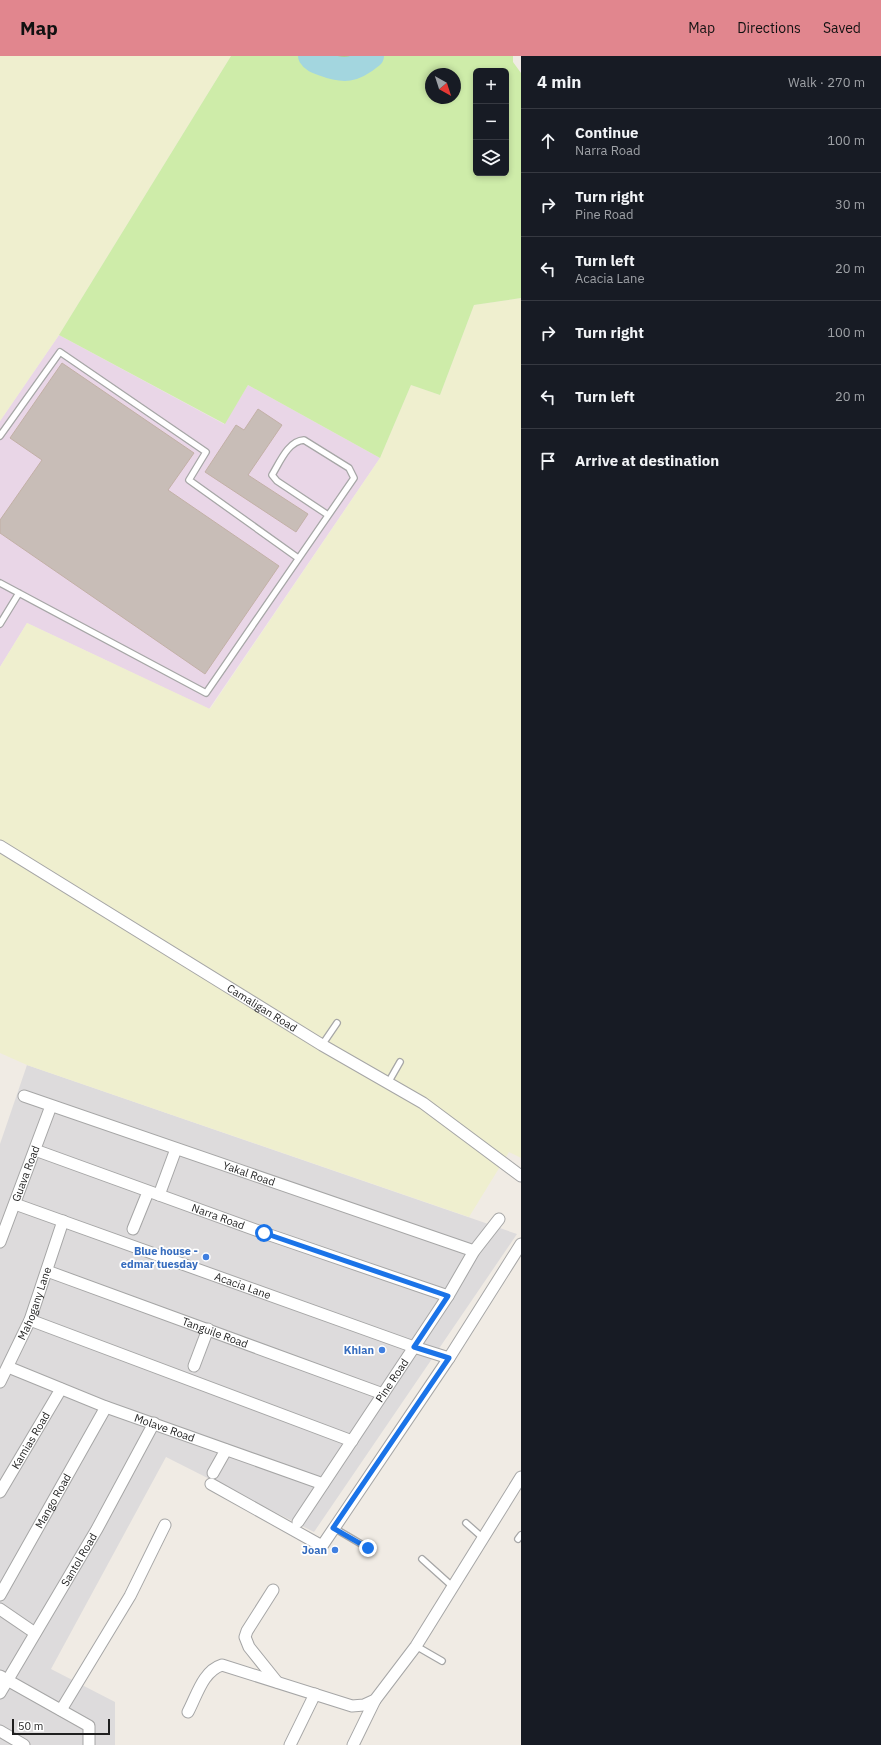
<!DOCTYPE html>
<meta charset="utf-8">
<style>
:root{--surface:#171b24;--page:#242831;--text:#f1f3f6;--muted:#9ea1a6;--line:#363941;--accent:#e1868e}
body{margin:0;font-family:"IBM Plex Sans",sans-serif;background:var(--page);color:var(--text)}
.controls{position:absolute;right:12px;top:12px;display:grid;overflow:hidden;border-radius:6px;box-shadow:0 2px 6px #0003}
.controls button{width:36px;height:36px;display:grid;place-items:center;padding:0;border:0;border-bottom:1px solid var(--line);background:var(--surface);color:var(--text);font:20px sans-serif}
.compass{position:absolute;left:425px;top:12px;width:36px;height:36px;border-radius:50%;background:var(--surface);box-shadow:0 2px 6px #0003;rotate:141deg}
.scale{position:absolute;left:12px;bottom:10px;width:98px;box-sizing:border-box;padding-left:4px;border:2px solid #1f1f1f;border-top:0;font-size:11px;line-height:14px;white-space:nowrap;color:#1f1f1f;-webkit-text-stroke:3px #fff;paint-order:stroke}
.stop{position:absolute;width:12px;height:12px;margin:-9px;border:3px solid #1a73e8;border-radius:50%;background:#fff}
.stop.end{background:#1a73e8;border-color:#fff;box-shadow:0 1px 4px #0008}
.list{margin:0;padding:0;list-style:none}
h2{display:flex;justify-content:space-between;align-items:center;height:52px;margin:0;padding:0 16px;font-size:17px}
h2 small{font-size:13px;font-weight:400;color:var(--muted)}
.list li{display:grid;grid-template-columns:26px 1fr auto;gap:12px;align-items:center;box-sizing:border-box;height:64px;padding:0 16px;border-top:1px solid var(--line)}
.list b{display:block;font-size:15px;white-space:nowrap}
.list p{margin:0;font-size:13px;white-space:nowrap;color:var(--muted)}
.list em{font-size:13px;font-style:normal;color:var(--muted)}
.icon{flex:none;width:22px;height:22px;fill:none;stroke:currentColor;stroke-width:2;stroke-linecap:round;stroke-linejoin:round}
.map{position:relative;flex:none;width:521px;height:1689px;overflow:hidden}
header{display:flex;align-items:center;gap:24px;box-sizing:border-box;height:56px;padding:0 20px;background:var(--accent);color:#111}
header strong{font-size:19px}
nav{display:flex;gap:22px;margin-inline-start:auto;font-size:14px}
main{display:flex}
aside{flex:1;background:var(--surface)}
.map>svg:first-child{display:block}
</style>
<header>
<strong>Map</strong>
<nav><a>Map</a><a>Directions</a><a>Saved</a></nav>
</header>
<main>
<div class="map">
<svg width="521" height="1689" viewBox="0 0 521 1689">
<rect width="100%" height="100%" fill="#f0ebe4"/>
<path fill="#dddbdc" d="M27 1009 517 1178 314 1476 166 1401 51 1613 115 1646V1689H0V1088Z"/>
<path fill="#e9d6e7" d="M59 279 224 368 248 329 380 402 209 653 27 567 0 611V365Z"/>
<path fill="#efefcf" d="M0 0H231L59 279 0 365Z
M521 242V1102L509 1096 469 1161 27 1009 0 997V611L27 567 210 653 380 402 411 329 440 339 474 249Z"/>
<path fill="#ceeca9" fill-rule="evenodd" d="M231 0H310L313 4 360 9 372 0H513V6L521 17V242L474 249 440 339 411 329 380 402 248 329 225 368 59 279ZM476 15H506V117H476ZM431 18H455V42H431Z"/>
<path fill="#acd098" d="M310 0H372C354 15 344 16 323 8 317 6 313 5 310 0Z"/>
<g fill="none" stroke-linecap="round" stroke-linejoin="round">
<path stroke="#a3d6df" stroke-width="24" d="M310 0C313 5 317 6 323 8 344 16 354 15 372 0"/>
</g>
<path fill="#c8bdb7" stroke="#c2b0a6" d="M62 307 194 397 168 434 279 510 205 618 0 477V464L42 404 10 382Z
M258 353 282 369 248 419 308 458 296 476 205 416 236 369 244 374Z"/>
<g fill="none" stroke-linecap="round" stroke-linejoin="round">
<g stroke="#a6a6a6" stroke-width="8">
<path id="service" d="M0 380 60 296 206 396 189 424 298 502
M0 527 206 637 354 422 349 412 304 384C288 385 280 406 272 419L277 425 328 459
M0 568 19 537
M322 989 337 967
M388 1027 400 1006
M466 1467 483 1482
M334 1472 368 1492
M518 1483 521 1479
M422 1503 452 1530
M416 1590 442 1605"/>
</g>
<g stroke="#a6a6a6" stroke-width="13">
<g id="minor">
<path id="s1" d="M0 790 322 989 423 1047 521 1120"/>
<path id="s2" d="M24 1040 474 1195"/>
<path id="s3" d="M35 1094 264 1177 448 1240"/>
<path d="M159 1139 176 1093"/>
<path id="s4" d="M15 1148 414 1291 449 1302"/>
<path d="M133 1173 148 1136"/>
<path id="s5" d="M0 1186 51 1050"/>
<path id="s6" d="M47 1215 383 1338"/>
<path d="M30 1264 352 1385"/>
<path d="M194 1310 208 1273"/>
<path id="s7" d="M8 1311 106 1351 323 1428"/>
<path id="s8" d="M0 1326 30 1264 63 1165"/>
<path d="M213 1417 226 1394"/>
<path d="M211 1428 322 1490 449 1302 521 1188"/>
<path id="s9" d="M0 1436 61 1333"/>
<path id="s10" d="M298 1466 448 1240 474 1195 499 1163"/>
<path d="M273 1534 247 1575 245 1581 249 1591 277 1626"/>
<path id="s11" d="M0 1539 106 1351"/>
<path d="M0 1553 35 1577"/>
<path d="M0 1620 89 1670V1689"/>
<path id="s12" d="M0 1637 97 1473 154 1367"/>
<path d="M61 1654 130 1540 165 1469"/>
<path d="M188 1656C197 1639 203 1615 222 1609L352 1650 364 1649 375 1644 416 1590 521 1421"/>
<path d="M0 1675 24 1689"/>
<path d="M290 1689 315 1638"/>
<path d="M353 1689 375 1644"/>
</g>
</g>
<use href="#service" stroke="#fff" stroke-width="5.5"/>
<use href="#minor" stroke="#fff" stroke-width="11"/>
</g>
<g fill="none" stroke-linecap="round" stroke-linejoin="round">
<path stroke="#1a73e8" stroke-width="5" d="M264 1177 448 1240 414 1291 449 1302 333 1472 368 1492"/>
</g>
<g fill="#3f7fe0" stroke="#fff" stroke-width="1.5">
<circle cx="206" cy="1201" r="4"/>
<circle cx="382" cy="1294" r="4"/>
<circle cx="335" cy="1494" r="4"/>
</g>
<g text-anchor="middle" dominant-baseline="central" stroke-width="3.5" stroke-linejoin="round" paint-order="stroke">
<g font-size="11" fill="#1f1f1f" stroke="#fff">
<text stroke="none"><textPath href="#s1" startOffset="308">Camaligan Road</textPath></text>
<text stroke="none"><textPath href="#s5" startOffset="73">Guava Road</textPath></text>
<text stroke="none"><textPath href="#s2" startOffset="238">Yakal Road</textPath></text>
<text stroke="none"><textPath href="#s3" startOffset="195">Narra Road</textPath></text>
<text stroke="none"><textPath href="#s4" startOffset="242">Acacia Lane</textPath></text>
<text stroke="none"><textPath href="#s8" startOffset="86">Mahogany Lane</textPath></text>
<text stroke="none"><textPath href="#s6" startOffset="179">Tanguile Road</textPath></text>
<text stroke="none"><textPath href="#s10" startOffset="170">Pine Road</textPath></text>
<text stroke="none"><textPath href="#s7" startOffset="168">Molave Road</textPath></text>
<text stroke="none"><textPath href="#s9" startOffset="60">Kamias Road</textPath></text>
<text stroke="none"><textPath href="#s11" startOffset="108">Mango Road</textPath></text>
<text stroke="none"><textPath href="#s12" startOffset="155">Santol Road</textPath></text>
</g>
<g font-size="11" font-weight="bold" fill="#366cbe" stroke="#fff" text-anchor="end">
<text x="198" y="1195">Blue house -<tspan x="198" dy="13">edmar tuesday</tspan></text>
<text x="374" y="1294">Khian</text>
<text x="327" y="1494">Joan</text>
</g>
</g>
</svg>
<div class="controls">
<button>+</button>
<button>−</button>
<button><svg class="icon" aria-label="layers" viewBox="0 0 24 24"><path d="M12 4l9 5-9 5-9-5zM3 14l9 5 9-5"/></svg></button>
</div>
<svg class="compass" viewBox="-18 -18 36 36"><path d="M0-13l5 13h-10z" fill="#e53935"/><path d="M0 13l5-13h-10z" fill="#9ea1a6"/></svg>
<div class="scale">50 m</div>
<div class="stop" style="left:264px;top:1177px"></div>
<div class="stop end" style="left:368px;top:1492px"></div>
</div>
<aside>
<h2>4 min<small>Walk · 270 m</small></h2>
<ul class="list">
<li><svg class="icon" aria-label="ahead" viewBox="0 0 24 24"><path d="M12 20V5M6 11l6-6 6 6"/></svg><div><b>Continue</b><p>Narra Road</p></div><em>100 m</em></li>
<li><svg class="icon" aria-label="right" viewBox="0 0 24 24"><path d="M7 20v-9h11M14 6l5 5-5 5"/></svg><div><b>Turn right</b><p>Pine Road</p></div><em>30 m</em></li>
<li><svg class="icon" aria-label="left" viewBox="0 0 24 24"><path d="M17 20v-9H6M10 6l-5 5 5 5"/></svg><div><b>Turn left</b><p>Acacia Lane</p></div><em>20 m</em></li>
<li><svg class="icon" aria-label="right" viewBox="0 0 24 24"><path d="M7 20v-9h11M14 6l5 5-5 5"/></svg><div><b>Turn right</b></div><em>100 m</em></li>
<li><svg class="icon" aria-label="left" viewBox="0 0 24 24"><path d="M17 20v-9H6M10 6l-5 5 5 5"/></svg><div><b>Turn left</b></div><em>20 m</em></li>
<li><svg class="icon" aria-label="arrive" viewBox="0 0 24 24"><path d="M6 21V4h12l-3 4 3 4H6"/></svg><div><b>Arrive at destination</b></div></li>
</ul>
</aside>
</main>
